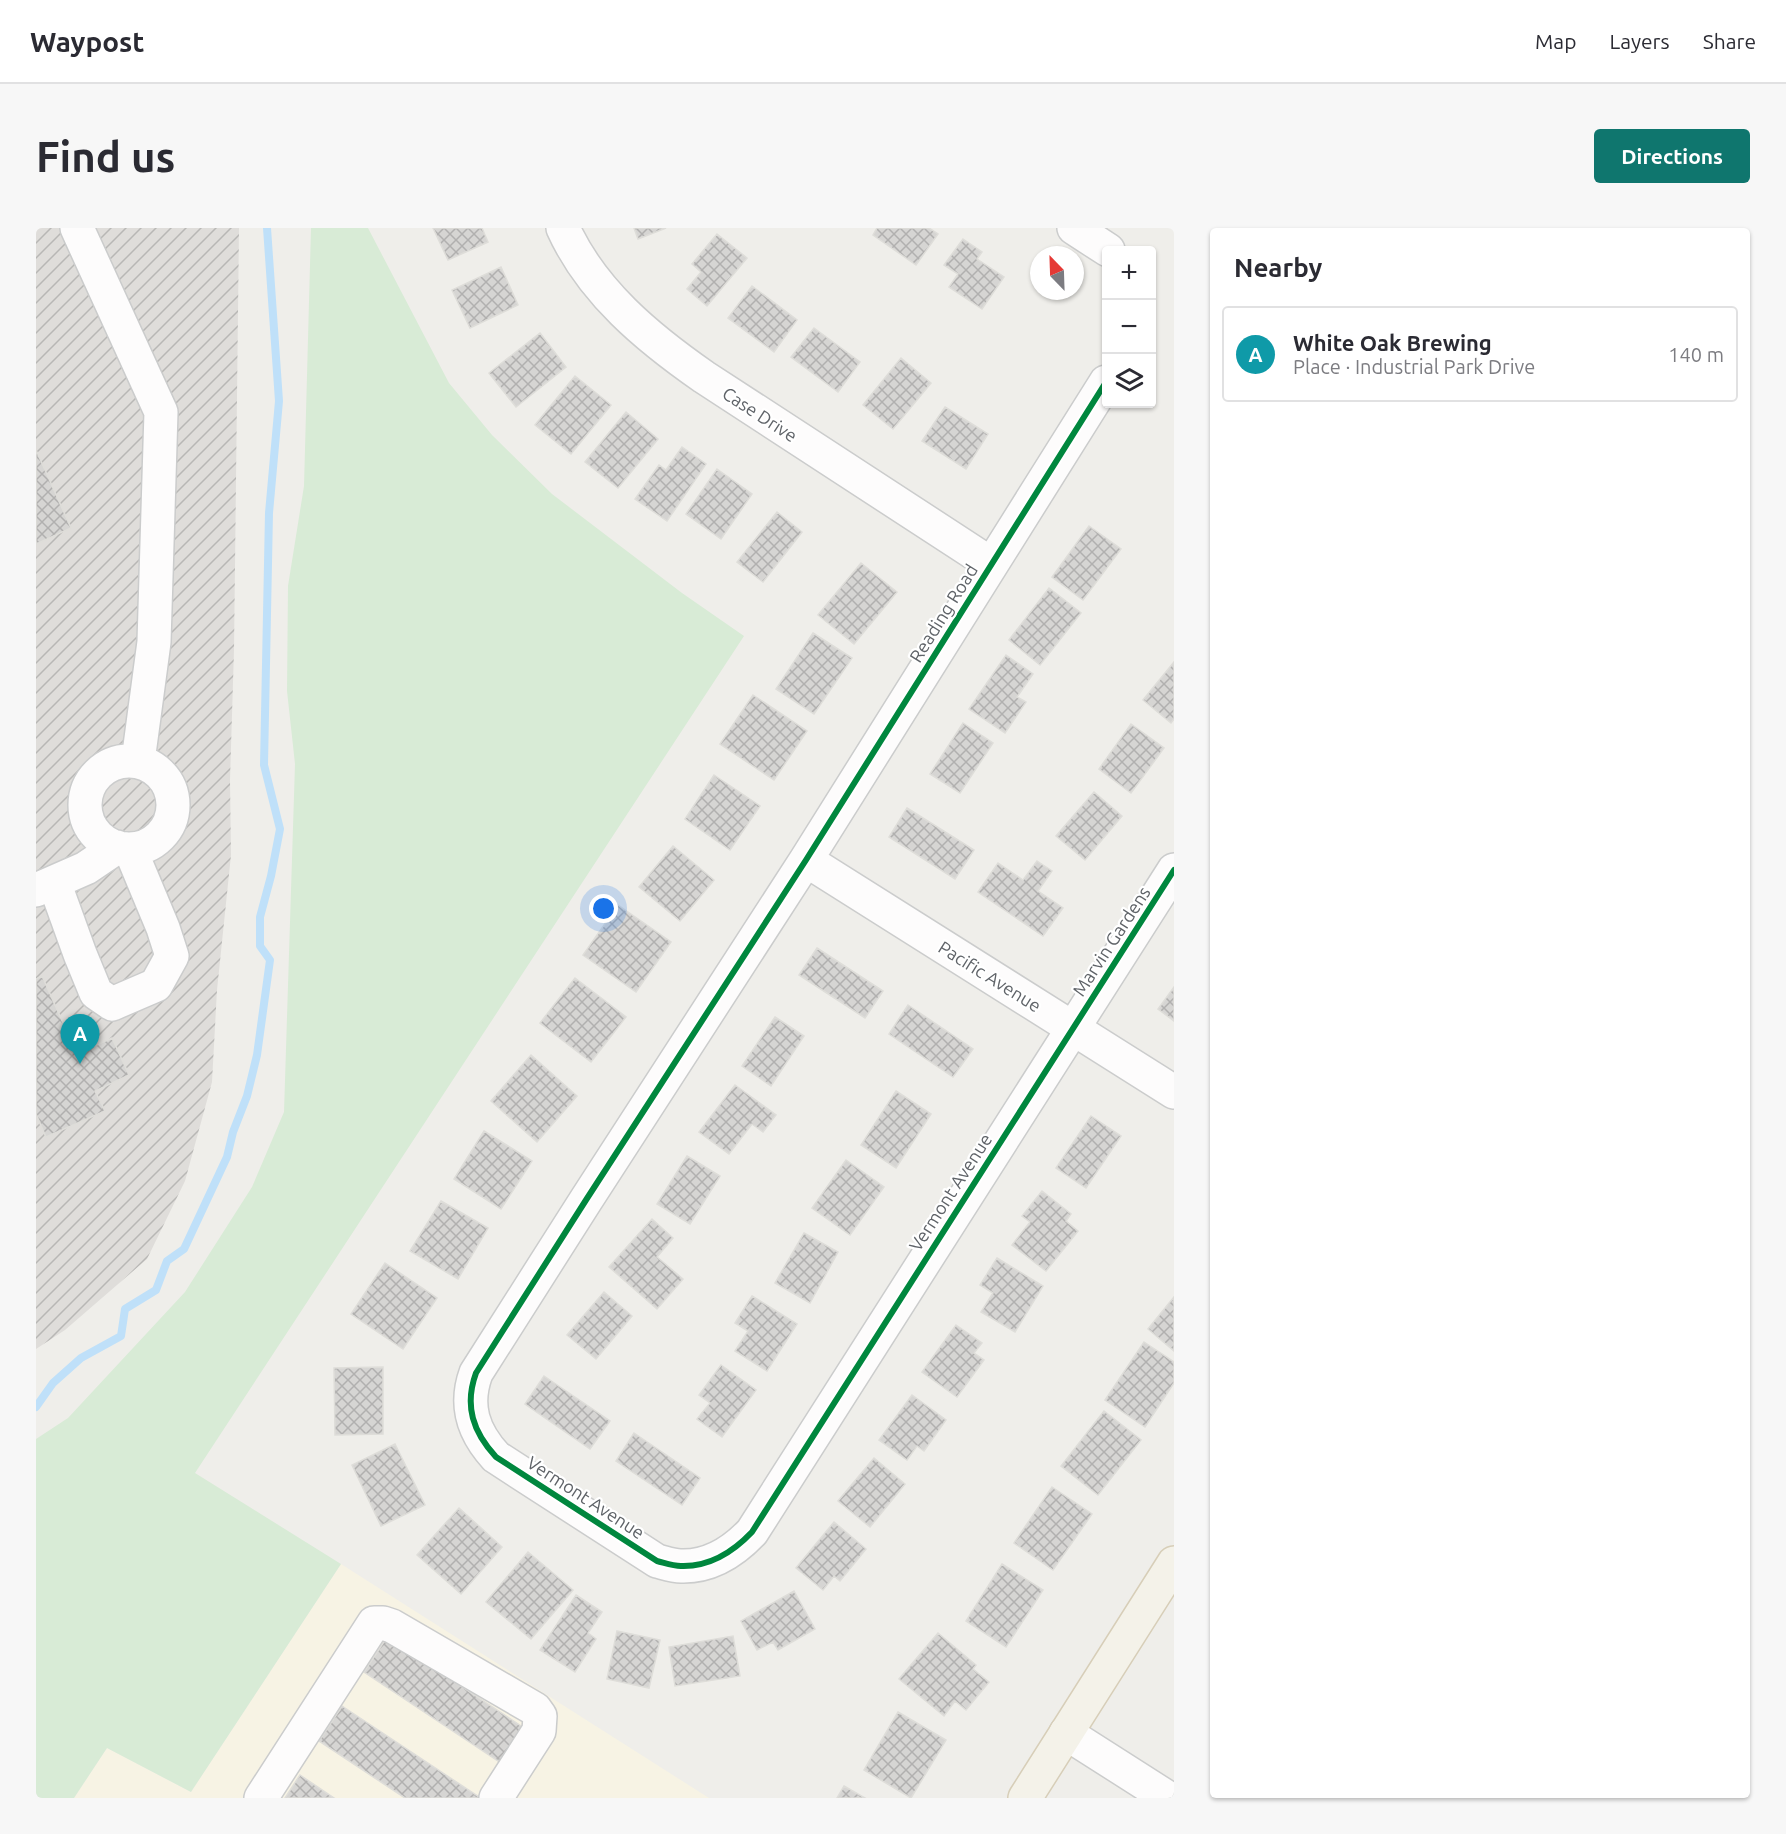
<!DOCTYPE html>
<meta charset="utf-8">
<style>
:root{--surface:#fff;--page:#f7f7f7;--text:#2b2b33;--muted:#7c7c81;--line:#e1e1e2;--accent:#0f766e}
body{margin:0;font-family:Ubuntu,sans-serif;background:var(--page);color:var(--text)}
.controls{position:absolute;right:18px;top:18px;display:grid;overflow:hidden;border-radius:6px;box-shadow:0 2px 4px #0004}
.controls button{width:54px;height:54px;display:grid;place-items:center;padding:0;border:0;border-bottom:2px solid var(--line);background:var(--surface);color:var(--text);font:30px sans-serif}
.compass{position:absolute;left:994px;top:18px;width:54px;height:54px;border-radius:50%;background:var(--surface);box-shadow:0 2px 4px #0004;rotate:337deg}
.you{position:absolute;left:568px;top:681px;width:21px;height:21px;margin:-15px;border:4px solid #fff;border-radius:50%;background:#1a73e8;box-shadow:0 0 0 9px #1a73e833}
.badge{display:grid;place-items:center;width:39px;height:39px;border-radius:50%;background:var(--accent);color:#fff;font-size:20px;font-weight:700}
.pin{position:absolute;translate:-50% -50px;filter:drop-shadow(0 2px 3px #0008)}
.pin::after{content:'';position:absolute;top:32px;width:21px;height:18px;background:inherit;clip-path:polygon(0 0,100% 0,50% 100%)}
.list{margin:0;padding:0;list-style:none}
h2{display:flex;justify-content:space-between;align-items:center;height:78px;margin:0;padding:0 24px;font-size:26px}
h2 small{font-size:20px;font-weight:400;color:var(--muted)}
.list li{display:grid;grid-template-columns:39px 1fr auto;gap:18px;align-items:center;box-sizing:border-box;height:96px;margin:0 12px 12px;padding:0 12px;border:2px solid var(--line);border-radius:6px}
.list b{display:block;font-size:22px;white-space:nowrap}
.list p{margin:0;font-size:20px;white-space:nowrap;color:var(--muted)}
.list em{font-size:20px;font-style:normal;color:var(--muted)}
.icon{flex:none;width:33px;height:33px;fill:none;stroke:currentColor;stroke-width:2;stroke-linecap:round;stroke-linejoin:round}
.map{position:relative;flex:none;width:1138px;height:1570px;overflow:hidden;border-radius:6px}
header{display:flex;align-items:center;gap:36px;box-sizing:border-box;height:84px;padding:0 30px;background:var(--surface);border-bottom:2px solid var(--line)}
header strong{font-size:28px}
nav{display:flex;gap:33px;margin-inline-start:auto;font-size:21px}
.intro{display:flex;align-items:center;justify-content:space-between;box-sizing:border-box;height:144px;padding:0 36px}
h1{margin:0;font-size:42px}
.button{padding:15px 27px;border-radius:6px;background:var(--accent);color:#fff;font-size:21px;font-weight:700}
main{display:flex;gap:36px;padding:0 36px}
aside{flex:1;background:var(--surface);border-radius:6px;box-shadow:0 2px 4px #0004}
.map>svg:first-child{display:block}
</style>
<header>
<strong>Waypost</strong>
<nav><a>Map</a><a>Layers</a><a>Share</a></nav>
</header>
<div class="intro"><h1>Find us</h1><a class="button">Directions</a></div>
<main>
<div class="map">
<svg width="1138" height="1570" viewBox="0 0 1138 1570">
<defs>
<pattern id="industrial-furrows" width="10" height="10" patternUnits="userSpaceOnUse" patternTransform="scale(1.5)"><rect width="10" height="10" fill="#dfddda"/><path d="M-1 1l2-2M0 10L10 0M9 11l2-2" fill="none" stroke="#b8b7b5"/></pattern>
<pattern id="building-cross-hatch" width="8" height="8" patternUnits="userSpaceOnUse" patternTransform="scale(1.5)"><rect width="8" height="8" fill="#d6d5d3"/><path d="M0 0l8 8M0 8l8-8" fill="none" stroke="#b1b0af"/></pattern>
</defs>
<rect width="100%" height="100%" fill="#efeeea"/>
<path fill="#f7f3e4" d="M305 1336 673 1570H38L71 1520 155 1564Z"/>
<path fill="url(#industrial-furrows)" d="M0 0H203L198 422 194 552 195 627 181 762 176 854 149 953 111 1031 29 1102 0 1121Z"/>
<path fill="#d8ebd6" d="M275 0H332L413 155 456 207 516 266 646 365 708 408 159 1245 305 1336 155 1564 71 1520 38 1570H0V1211L32 1190 149 1064 216 959 248 884 259 536 251 463 252 358 268 258Z"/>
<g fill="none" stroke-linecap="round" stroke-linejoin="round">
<path stroke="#bfe0f9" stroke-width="8" d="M0 1179 17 1155 45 1130 85 1108 89 1081 120 1062 131 1033 148 1021 191 929 197 904 211 868 221 827 234 732 224 718V689L235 648 244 601 228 537 233 285 243 173 231 0"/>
</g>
<path fill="url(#building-cross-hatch)" stroke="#deddd9" stroke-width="1.5" d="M397 0H446L452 14 412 32Z
M598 0H630L602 11Z
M841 0H893L902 6 880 37 837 7Z
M681 6 711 30 671 78 651 61 665 44 656 36Z
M927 11 946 24 941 31 968 49 946 81 913 59 922 46 908 37Z
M465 39 482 77 434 100 416 62Z
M716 58 761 92 738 124 692 90Z
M778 100 824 134 802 164 755 129Z
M504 105 530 139 480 179 453 145Z
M865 130 895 155 857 201 827 177Z
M539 148 575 177 535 226 499 197Z
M909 179 952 206 930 241 886 213Z
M590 184 622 211 582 260 549 234Z
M646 219 670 236 631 293 599 271 623 237 630 242Z
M0 222 35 300 0 316Z
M681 241 716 266 685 311 650 286Z
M741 284 766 304 727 354 701 334Z
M1053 298 1085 321 1047 372 1016 349Z
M825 335 861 364 818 416 782 387Z
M1013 360 1045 385 1004 437 973 412Z
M777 405 816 430 778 486 740 461Z
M970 427 997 446 981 469 990 474 969 505 933 481Z
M1138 434V491L1135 495 1107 472Z
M717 467 771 503 738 552 684 516Z
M927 495 957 515 924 565 894 546Z
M1095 496 1128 520 1095 565 1063 541Z
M678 547 724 578 694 622 649 591Z
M1058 564 1086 588 1049 632 1020 608Z
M871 580 938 622 919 651 853 609Z
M637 618 678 652 644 693 603 659Z
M1001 633 1016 643 1002 663 1027 680 1007 708 942 664 962 635 987 652Z
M582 677 635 714 600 764 547 727Z
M781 720 847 763 829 790 763 747Z
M6 748 41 826 76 810 93 847 59 863 69 883 10 909 0 886V751Z
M539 750 590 789 555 834 504 795Z
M1138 759V793L1122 781Z
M872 777 937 821 917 849 853 806Z
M739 789 768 808 735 858 706 838Z
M495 827 541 868 501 914 455 873Z
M699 857 740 887 727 904 716 896 693 926 663 904Z
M860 863 895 886 860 940 825 917Z
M1055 888 1085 908 1050 960 1020 940Z
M448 903 496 933 465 981 418 951Z
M651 928 684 948 654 996 621 976Z
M810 932 848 959 814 1007 776 980Z
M1006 963 1035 986 1030 993 1042 1003 1010 1043 976 1017 994 994 986 988Z
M405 973 452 1000 422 1051 374 1023Z
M616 991 637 1010 621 1029 647 1051 621 1081 573 1039Z
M768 1005 802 1024 774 1075 739 1055Z
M961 1030 1007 1058 979 1104 945 1084 957 1065 944 1057Z
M349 1035 401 1070 367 1121 315 1086Z
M568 1064 596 1088 560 1131 531 1107Z
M716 1068 761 1096 731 1143 699 1123 712 1103 699 1095Z
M1138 1069V1123L1112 1101Z
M920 1097 946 1115 938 1125 948 1132 921 1169 886 1144Z
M1108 1114 1138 1134V1155L1109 1199 1069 1172Z
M685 1137 720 1162 686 1209 661 1191 674 1175 663 1167Z
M347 1139V1206L299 1207 298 1140Z
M508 1148 574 1193 554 1221 489 1176Z
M876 1167 910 1192 888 1223 881 1218 871 1232 843 1212Z
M1068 1183 1105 1212 1062 1267 1025 1238Z
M598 1205 664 1250 646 1277 580 1233Z
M359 1216 389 1277 345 1298 316 1237Z
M838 1230 869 1256 834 1299 802 1273Z
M1016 1259 1056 1286 1017 1342 978 1315Z
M423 1280 466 1319 425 1366 381 1327Z
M798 1294 830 1321 804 1353 798 1348 787 1362 760 1340Z
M492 1324 537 1362 495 1411 450 1374Z
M966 1336 1007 1362 970 1419 930 1393Z
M758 1363 779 1401 742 1422 737 1414 721 1422 705 1393Z
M540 1367 566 1384 552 1405 560 1411 539 1444 504 1422Z
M581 1403 624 1412 613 1460 571 1451Z
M902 1405 940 1437 937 1441 953 1454 930 1482 919 1473 908 1488 863 1451Z
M697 1408 704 1448 639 1458 633 1419Z
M351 1409 488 1500 465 1535 328 1444Z
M306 1478 443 1569V1570H369L283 1513Z
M862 1484 910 1512 875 1570 828 1542Z
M264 1547 298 1570H249Z
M808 1558 829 1570H801Z"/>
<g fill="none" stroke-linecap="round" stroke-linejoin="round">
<g stroke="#cbcccc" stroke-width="36">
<path id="minor" d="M41 0 125 184 118 414 102 533
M527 0C556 64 612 110 668 149L955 336
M1038 0 1072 22
M1070 154 770 632 550 972 440 1145C428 1178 437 1204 460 1229L621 1333C629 1335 637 1338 645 1338 674 1339 697 1324 716 1304L1138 642
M49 577a44 44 0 1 1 88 0a44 44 0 1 1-88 0Z
M770 632 1138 864
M18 654 44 726 60 765 76 776 120 757 136 728 127 700 94 621
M0 662 50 640 81 619
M1030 1505 1132 1570
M225 1570 338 1395H347L356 1398 499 1481 504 1488 503 1503 460 1570"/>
</g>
<g stroke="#d7ceb8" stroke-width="36">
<path id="major" d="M989 1570 1138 1335"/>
</g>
<use href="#minor" stroke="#fdfcfc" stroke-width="33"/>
<use href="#major" stroke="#f4f2e9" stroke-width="33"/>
<g stroke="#fff" stroke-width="10">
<path id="cycleway" d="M1070 154 770 632 550 972 440 1145C428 1178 437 1204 460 1229L621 1333C629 1335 637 1338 645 1338 674 1339 697 1324 716 1304L1138 642"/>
</g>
<use href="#cycleway" stroke="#00873e" stroke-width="6"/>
</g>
<g text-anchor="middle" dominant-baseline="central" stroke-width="4.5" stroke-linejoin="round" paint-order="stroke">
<g font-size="18" fill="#5f6368" stroke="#fff">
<text transform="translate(724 186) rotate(33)">Case Drive</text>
<text transform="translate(907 385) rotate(-58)">Reading Road</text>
<text transform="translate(1075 713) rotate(-57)">Marvin Gardens</text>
<text transform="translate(954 748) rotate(32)">Pacific Avenue</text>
<text transform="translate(914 964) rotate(-57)">Vermont Avenue</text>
<text transform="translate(550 1269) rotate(33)">Vermont Avenue</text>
</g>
</g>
</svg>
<div class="controls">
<button>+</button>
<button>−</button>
<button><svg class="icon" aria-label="layers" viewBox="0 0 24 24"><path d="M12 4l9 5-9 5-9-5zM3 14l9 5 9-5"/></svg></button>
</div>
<svg class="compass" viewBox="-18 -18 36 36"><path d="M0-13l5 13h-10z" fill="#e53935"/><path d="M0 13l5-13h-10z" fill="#7c7c81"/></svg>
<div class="you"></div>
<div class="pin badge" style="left:44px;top:836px;background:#0f9aa8">A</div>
</div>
<aside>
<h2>Nearby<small></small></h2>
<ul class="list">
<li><span class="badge" style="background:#0f9aa8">A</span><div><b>White Oak Brewing</b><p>Place · Industrial Park Drive</p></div><em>140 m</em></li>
</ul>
</aside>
</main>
